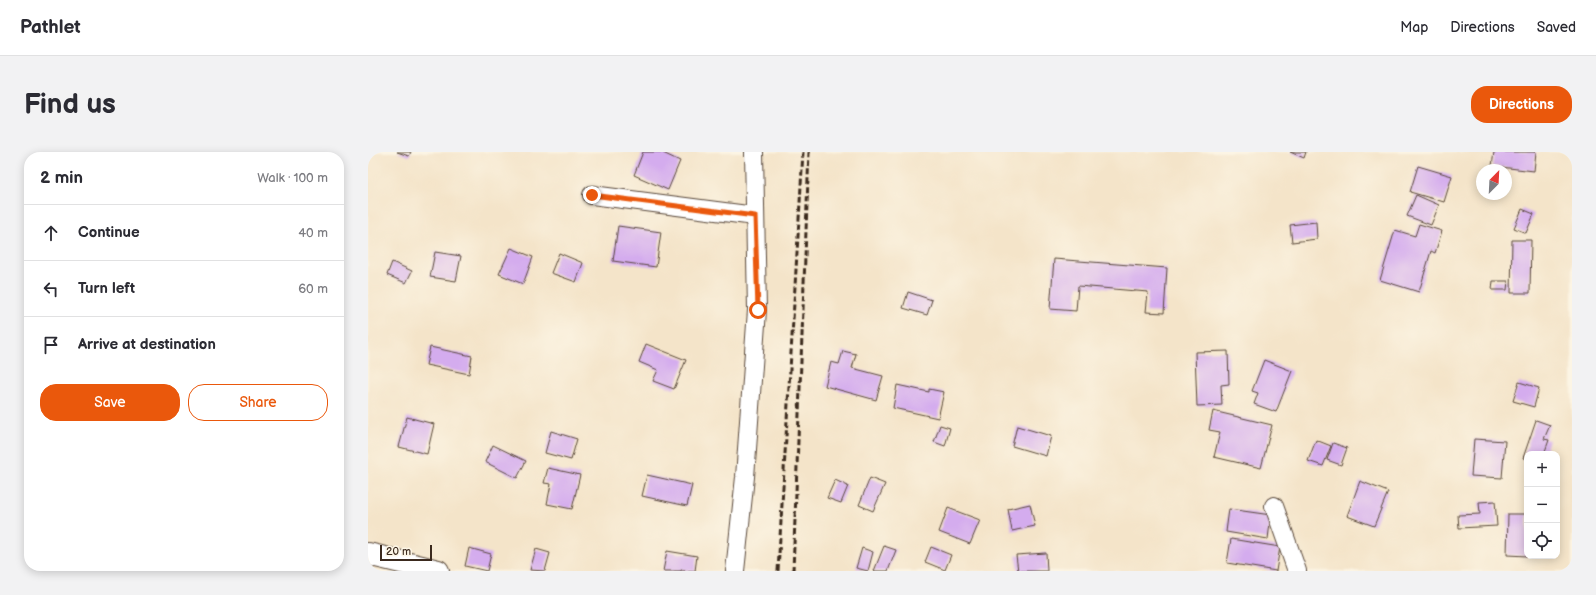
<!DOCTYPE html>
<meta charset="utf-8">
<style>
:root{--surface:#fff;--page:#f2f2f3;--text:#2b2b33;--muted:#7c7c81;--line:#e1e1e2;--accent:#ea580c}
body{margin:0;font-family:"Balsamiq Sans",sans-serif;background:var(--page);color:var(--text)}
.controls{position:absolute;right:12px;bottom:12px;display:grid;overflow:hidden;border-radius:8px;box-shadow:0 2px 10px #0003}
.controls button{width:36px;height:36px;display:grid;place-items:center;padding:0;border:0;border-bottom:1px solid var(--line);background:var(--surface);color:var(--text);font:20px sans-serif}
.compass{position:absolute;left:1108px;top:12px;width:36px;height:36px;border-radius:50%;background:var(--surface);box-shadow:0 2px 10px #0003;rotate:24deg}
.scale{position:absolute;left:12px;bottom:10px;width:52px;box-sizing:border-box;padding-left:4px;border:2px solid #3b2a1e;border-top:0;font-size:11px;line-height:14px;white-space:nowrap;color:#3b2a1e;-webkit-text-stroke:3px #fcf5e5;paint-order:stroke}
.stop{position:absolute;width:12px;height:12px;margin:-9px;border:3px solid #ea580c;border-radius:50%;background:#fff}
.stop.end{background:#ea580c;border-color:#fff;box-shadow:0 1px 4px #0008}
.list{margin:0;padding:0;list-style:none}
h2{display:flex;justify-content:space-between;align-items:center;height:52px;margin:0;padding:0 16px;font-size:17px}
h2 small{font-size:13px;font-weight:400;color:var(--muted)}
.list li{display:grid;grid-template-columns:26px 1fr auto;gap:12px;align-items:center;box-sizing:border-box;height:56px;padding:0 16px;border-top:1px solid var(--line)}
.list b{display:block;font-size:15px;white-space:nowrap}
.list em{font-size:13px;font-style:normal;color:var(--muted)}
.actions{display:flex;gap:8px;padding:12px 16px}
.actions a{flex:1;padding:9px 0;border:1px solid var(--accent);border-radius:16px;text-align:center;font-size:14px;color:var(--accent)}
.actions .main{background:var(--accent);color:#fff}
.icon{flex:none;width:22px;height:22px;fill:none;stroke:currentColor;stroke-width:2;stroke-linecap:round;stroke-linejoin:round}
.map{position:relative;flex:none;width:1204px;height:419px;overflow:hidden;border-radius:16px}
header{display:flex;align-items:center;gap:24px;box-sizing:border-box;height:56px;padding:0 20px;background:var(--surface);border-bottom:1px solid var(--line)}
header strong{font-size:19px}
nav{display:flex;gap:22px;margin-inline-start:auto;font-size:14px}
.intro{display:flex;align-items:center;justify-content:space-between;box-sizing:border-box;height:96px;padding:0 24px}
h1{margin:0;font-size:28px}
.button{padding:10px 18px;border-radius:16px;background:var(--accent);color:#fff;font-size:14px;font-weight:700}
main{display:flex;gap:24px;padding:0 24px}
aside{flex:1;background:var(--surface);border-radius:16px;box-shadow:0 2px 10px #0003}
.map>svg:first-child{display:block}
</style>
<header>
<strong>Pathlet</strong>
<nav><a>Map</a><a>Directions</a><a>Saved</a></nav>
</header>
<div class="intro"><h1>Find us</h1><a class="button">Directions</a></div>
<main>
<aside>
<h2>2 min<small>Walk · 100 m</small></h2>
<ul class="list">
<li><svg class="icon" aria-label="ahead" viewBox="0 0 24 24"><path d="M12 20V5M6 11l6-6 6 6"/></svg><div><b>Continue</b></div><em>40 m</em></li>
<li><svg class="icon" aria-label="left" viewBox="0 0 24 24"><path d="M17 20v-9H6M10 6l-5 5 5 5"/></svg><div><b>Turn left</b></div><em>60 m</em></li>
<li><svg class="icon" aria-label="arrive" viewBox="0 0 24 24"><path d="M6 21V4h12l-3 4 3 4H6"/></svg><div><b>Arrive at destination</b></div></li>
</ul>
<div class="actions"><a class="main">Save</a><a>Share</a></div>
</aside>
<div class="map">
<svg width="1204" height="419" viewBox="0 0 1204 419">
<rect width="100%" height="100%" fill="#fcf5e5"/>
<filter id="ink" filterUnits="userSpaceOnUse"><feTurbulence type="fractalNoise" baseFrequency=".025" numOctaves="2"/><feDisplacementMap in="SourceGraphic" scale="8" xChannelSelector="R" yChannelSelector="G"/><feConvolveMatrix kernelMatrix="1 2 1 2 8 2 1 2 1" color-interpolation-filters="sRGB"/></filter>
<filter id="wash" filterUnits="userSpaceOnUse"><feTurbulence type="fractalNoise" baseFrequency=".012" numOctaves="4" result="noise"/><feDisplacementMap in="SourceGraphic" scale="16" xChannelSelector="R" yChannelSelector="G"/><feGaussianBlur stdDeviation="0.9" result="paint"/><feColorMatrix in="noise" values="0 0 0 0 0 0 0 0 0 0 0 0 0 0 0 0 0 1.4 0 .05"/><feComposite in="paint" operator="in"/></filter>
<g filter="url(#wash)">
<rect width="100%" height="100%" fill="#f4e4c9"/>
<g id="blocks">
<path fill="#d4acee" d="M29 0H43L41 4Z
M275 0H295V1L312 9 300 38 266 23Z
M922 0H938L936 6Z
M1126 0H1168L1166 19 1124 14Z
M1050 14 1084 24 1076 50 1042 40Z
M1048 43 1071 53 1063 73 1039 64Z
M1154 57 1166 62 1158 81 1146 76Z
M948 70 949 87 924 90 922 73Z
M1051 72 1074 79 1067 101 1063 99 1051 140 1012 128 1027 78 1047 84Z
M250 74 293 80 288 115 245 109Z
M1144 88H1163L1162 141H1143Z
M143 96 165 105 155 132 131 122Z
M67 100 93 104 88 129 62 125Z
M191 101 215 111 208 130 183 121Z
M686 107 799 116 796 161 778 160 780 140 710 134 708 159 682 157Z
M24 110 44 119 38 131 19 123Z
M1125 129H1140L1139 138H1124Z
M540 140 564 148 559 163 535 156Z
M278 192 318 208 306 237 285 229 290 218 271 210Z
M62 195 104 204 101 222 58 213Z
M475 199 488 202 484 216 515 224 508 248 457 234 463 210 471 212Z
M860 199 861 232 853 233 854 253 829 254 827 200Z
M896 208 924 219 908 260 886 252 890 241 884 239Z
M1151 230 1171 236 1166 255 1145 249Z
M529 233 561 240V237L576 240 570 266 525 256Z
M845 259 904 273 893 316 846 305 852 280 841 278Z
M39 265 66 272 59 302 31 295Z
M1168 268 1182 273 1176 287 1181 288 1176 302H1159V307L1155 306Z
M572 273 582 276 577 294 566 290Z
M649 274 683 284 678 304 644 294Z
M183 279 209 287 203 308 177 301Z
M1106 287 1137 289 1134 326 1103 324Z
M948 288 963 294 955 314 940 309Z
M965 291 979 296 973 313 959 308Z
M125 293 158 309 149 326 117 310Z
M180 316 212 323 204 357 179 352 183 332 176 331Z
M279 323 324 333 319 354 274 344Z
M502 326 517 332 505 359 491 353Z
M467 328 480 334 473 351 459 346Z
M992 329 1020 340 1006 374 979 364Z
M1127 349 1129 374 1091 376 1090 363 1112 362 1111 350Z
M662 352 667 374 644 379 640 357Z
M580 356 612 368 602 392 571 380Z
M861 357 903 363 900 387 858 380Z
M1140 362H1159V404L1139 403Z
M863 387 912 395 908 419 859 411Z
M516 394 528 398 520 419H506Z
M563 395 583 403 577 418 557 410Z
M101 396 123 402 119 419 97 414Z
M494 396 505 400 500 419 488 416Z
M168 397 182 401 177 419 162 418Z
M299 399 329 404 327 419 313 418V419H295Z
M678 401 679 419H650L648 403Z"/>
</g>
</g>
<g filter="url(#ink)">
<use href="#blocks" fill-opacity="0" stroke="#574638" stroke-width="1"/>
<g fill="none" stroke-linecap="round" stroke-linejoin="round">
<g stroke="#574638" stroke-width="20">
<path id="street" d="M224 43 387 64
M906 354 929 419
M367 419 377 325 389 158 386 0"/>
</g>
<g stroke="#574638" stroke-width="24">
<path id="secondary" d="M0 402 70 419"/>
</g>
<use href="#street" stroke="#fff" stroke-width="18"/>
<use href="#secondary" stroke="#fff" stroke-width="22"/>
<path stroke="#3b2a1e" stroke-width="3" stroke-dasharray="6 3" stroke-linecap="butt" d="M410 419 435 0
M425 419 441 0"/>
</g>
</g>
<g fill="none" stroke-linecap="round" stroke-linejoin="round" filter="url(#ink)">
<path stroke="#ea580c" stroke-width="5" d="M224 43 387 64 390 158"/>
</g>
</svg>
<div class="controls">
<button>+</button>
<button>−</button>
<button><svg class="icon" aria-label="locate" viewBox="0 0 24 24"><circle cx="12" cy="12" r="6"/><path d="M12 2v4M12 18v4M2 12h4M18 12h4"/></svg></button>
</div>
<svg class="compass" viewBox="-18 -18 36 36"><path d="M0-13l5 13h-10z" fill="#e53935"/><path d="M0 13l5-13h-10z" fill="#7c7c81"/></svg>
<div class="scale">20 m</div>
<div class="stop" style="left:390px;top:158px"></div>
<div class="stop end" style="left:224px;top:43px"></div>
</div>
</main>
